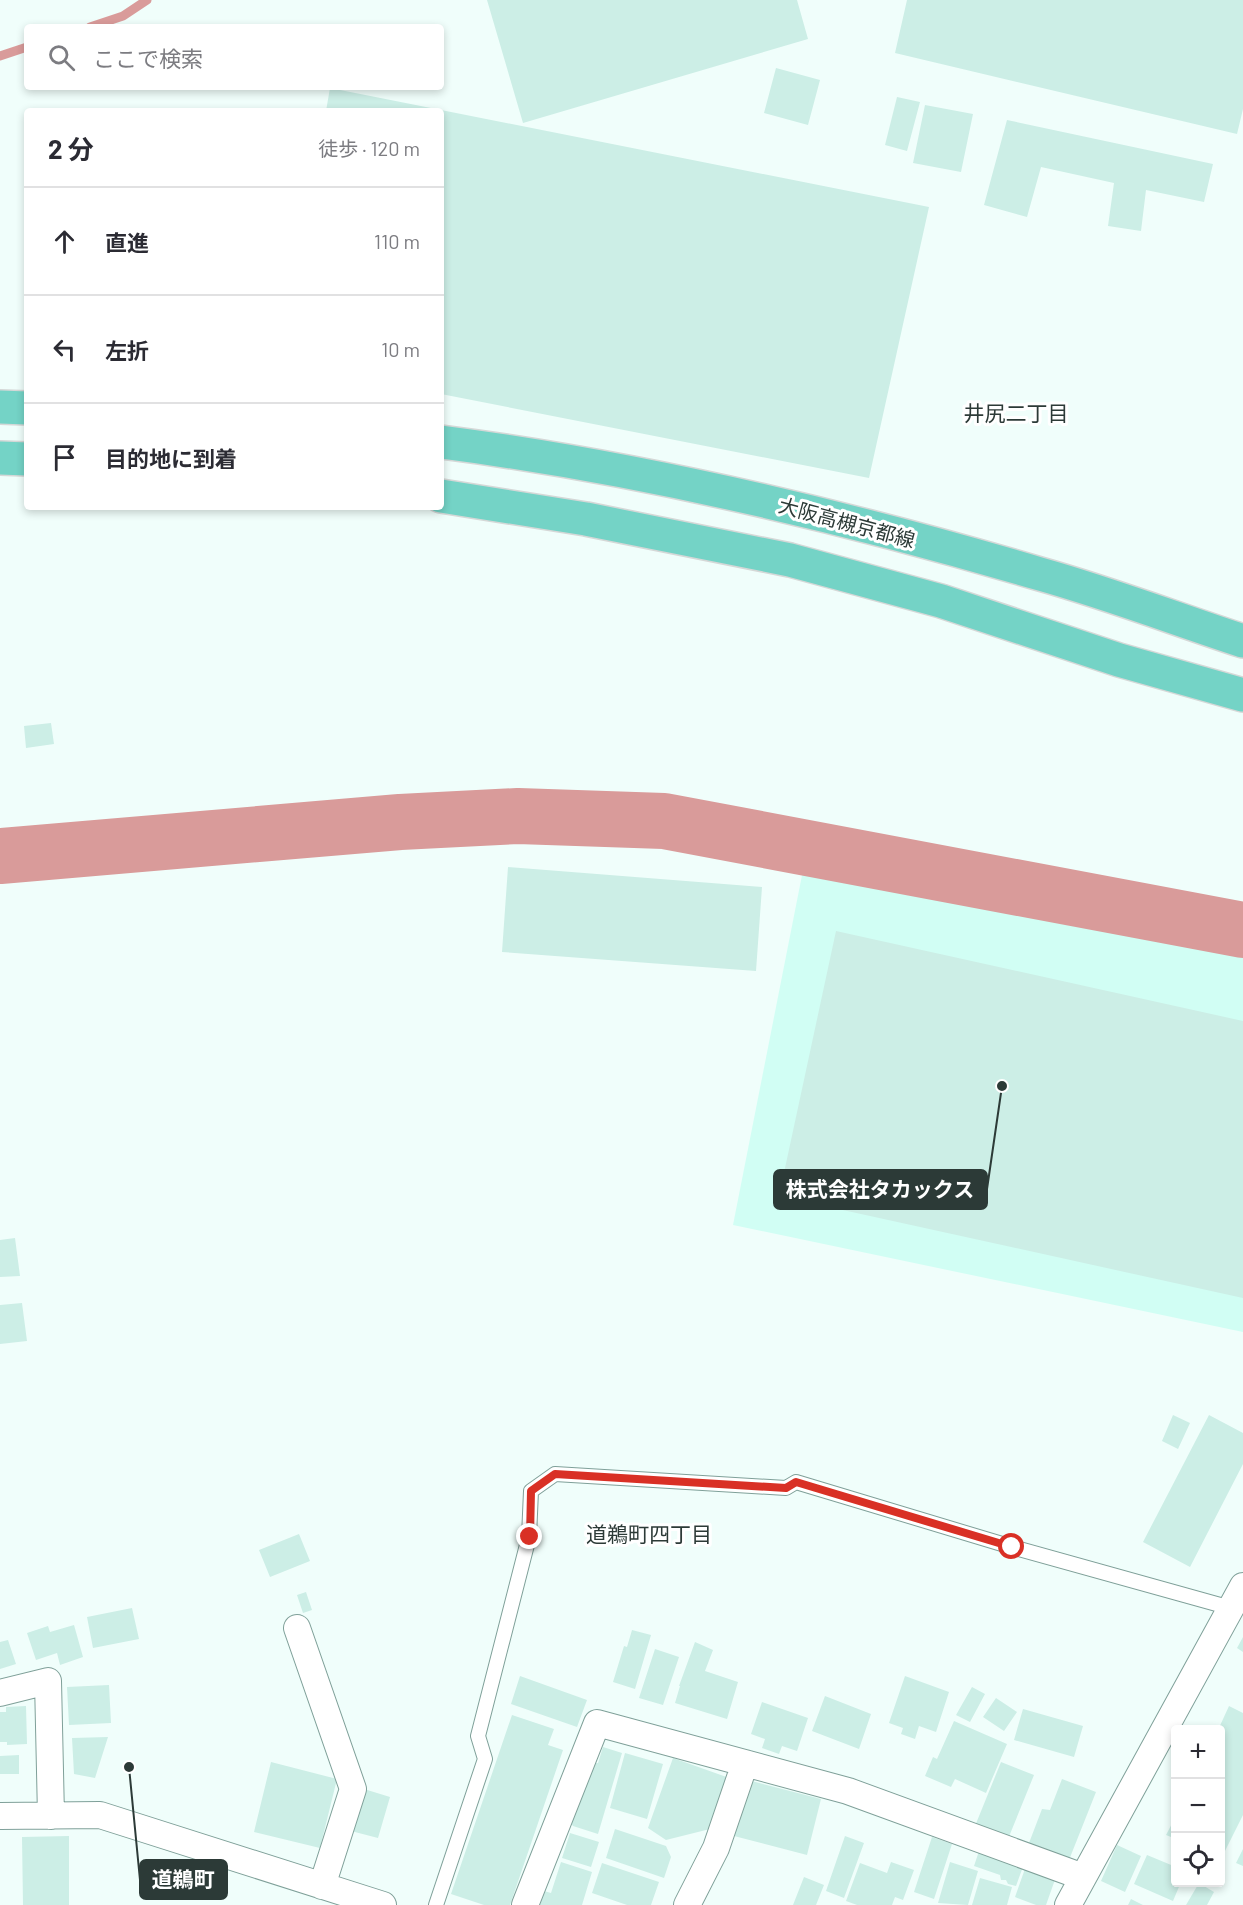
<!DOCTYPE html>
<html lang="ja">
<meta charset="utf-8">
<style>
:root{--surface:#fff;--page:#f7f7f7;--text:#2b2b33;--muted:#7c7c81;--line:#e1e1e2}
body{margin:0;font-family:Barlow,"Noto Sans JP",sans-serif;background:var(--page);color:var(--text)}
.controls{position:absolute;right:18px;bottom:18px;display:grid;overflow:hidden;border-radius:6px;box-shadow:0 3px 9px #0003}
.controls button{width:54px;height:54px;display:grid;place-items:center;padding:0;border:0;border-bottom:2px solid var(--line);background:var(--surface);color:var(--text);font:30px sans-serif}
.stop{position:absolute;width:18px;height:18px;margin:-14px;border:4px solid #d93025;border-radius:50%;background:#fff}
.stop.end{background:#d93025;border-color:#fff;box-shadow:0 2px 6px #0008}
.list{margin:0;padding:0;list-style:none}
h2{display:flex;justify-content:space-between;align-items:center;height:78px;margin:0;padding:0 24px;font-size:26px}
h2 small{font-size:20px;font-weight:400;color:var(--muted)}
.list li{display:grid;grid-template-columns:39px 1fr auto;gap:18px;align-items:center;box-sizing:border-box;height:108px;padding:0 24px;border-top:2px solid var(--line)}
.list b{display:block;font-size:22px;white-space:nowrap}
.list em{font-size:20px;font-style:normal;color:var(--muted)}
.icon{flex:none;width:33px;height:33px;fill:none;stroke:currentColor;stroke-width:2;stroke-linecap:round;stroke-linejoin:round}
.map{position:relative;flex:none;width:1243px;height:1905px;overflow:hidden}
.search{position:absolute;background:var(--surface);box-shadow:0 3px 9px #0003;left:24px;top:24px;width:420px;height:66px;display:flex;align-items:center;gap:15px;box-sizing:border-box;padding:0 21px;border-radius:6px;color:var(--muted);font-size:22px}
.panel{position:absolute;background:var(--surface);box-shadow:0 3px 9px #0003;left:24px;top:108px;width:420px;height:402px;border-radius:6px}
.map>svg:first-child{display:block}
</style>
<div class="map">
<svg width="1243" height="1905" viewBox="0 0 1243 1905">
<rect width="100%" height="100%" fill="#f0fefb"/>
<path fill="#d1fef4" d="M805 860 1243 946V1332L733 1225Z"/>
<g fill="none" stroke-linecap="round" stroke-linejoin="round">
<path stroke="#d99b9a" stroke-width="9" d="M90 27 123 16 147 0
M0 56 27 47
M0 835 275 811 531 794 669 804 1188 898 1243 911"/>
<path stroke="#d99b9a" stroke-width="56" d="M0 856 400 822 518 816 664 821 1243 930"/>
</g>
<path fill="#cceee6" d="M487 0H797L808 39 523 123Z
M907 0H1243V109L1237 134 895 53Z
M776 68 820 80 808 125 764 113Z
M330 88 441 110V111H326Z
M897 97 920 102 907 151 885 145Z
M925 105 973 114 961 172 913 163Z
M441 110 929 207 869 478 441 394Z
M1007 120 1213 164 1204 202 1146 190 1141 231 1108 226 1114 183 1041 167 1027 217 984 205Z
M51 723 54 744 26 748 24 726Z
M508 867 762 887 756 971 502 952Z
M836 931 1243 1021V1298L779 1196Z
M15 1238 20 1276 0 1277V1240Z
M22 1303 27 1341 0 1344V1305Z
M1173 1415 1190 1423 1178 1449 1162 1441Z
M1209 1415 1243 1433V1464L1190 1567 1143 1542Z
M299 1534 310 1561 270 1577 259 1550Z
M306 1592 312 1610 303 1613 297 1595Z
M132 1608 139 1639 93 1648 87 1617Z
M74 1625 83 1657 60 1665 57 1653 36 1660 27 1633 48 1626 50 1632Z
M632 1630 651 1635 635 1689 613 1682 624 1646 627 1647Z
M1243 1637V1652L1237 1648Z
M8 1640 16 1664 0 1669V1642Z
M695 1642 713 1650 705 1671 738 1682 727 1719 675 1703 680 1686H679Z
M655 1649 679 1657 663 1705 639 1698Z
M520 1676 587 1700 577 1727 511 1704Z
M905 1676 949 1692 936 1732 919 1726 915 1739 901 1734 903 1728 889 1723Z
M109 1685 111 1723 69 1725 67 1687Z
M972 1687 985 1694 970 1722 956 1715Z
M825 1696 871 1714 859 1749 812 1731Z
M996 1698 1017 1712 1004 1731 983 1717Z
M762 1702 808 1718 797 1751 782 1746 779 1754 762 1748 765 1739 751 1734Z
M26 1706 27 1744 7 1745V1742H0V1712H6V1707Z
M1229 1706 1243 1713V1815L1220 1861V1730H1218Z
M1023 1709 1083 1726 1074 1757 1014 1740Z
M512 1715 554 1729 548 1745 563 1750 510 1905H484L451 1894Z
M954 1721 1007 1744 986 1793 955 1779 951 1787 925 1776 933 1757 937 1759Z
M108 1737 95 1778 74 1774 72 1738Z
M603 1747 622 1753 598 1834 573 1826 570 1822 593 1763H598Z
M625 1753 663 1764 647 1819 610 1808Z
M19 1755V1774H0V1756Z
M673 1758 735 1780 718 1827 666 1840 648 1828Z
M271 1762 337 1779 320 1848 254 1832Z
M1001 1762 1034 1775 1008 1839 975 1826Z
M1062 1779 1096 1792 1069 1860 1029 1843 1042 1809 1050 1810Z
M748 1780 821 1799 807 1855 734 1836Z
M364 1789 390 1797 378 1838 351 1831Z
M1176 1816V1839L1166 1835Z
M615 1829 666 1846 671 1857 664 1878 606 1858Z
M570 1833 599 1842 591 1867 562 1858Z
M69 1836V1905H23L22 1837Z
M845 1836 864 1843 844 1898 826 1891Z
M932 1837 952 1844 934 1899 914 1892Z
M981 1845 1025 1861 1016 1886 1008 1884 1006 1880H1001L1000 1875 974 1866Z
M1117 1845 1141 1856 1125 1892 1101 1881Z
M1243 1849V1866L1236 1863Z
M1147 1855 1176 1867V1882H1181L1173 1901 1134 1884Z
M561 1862 592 1872 582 1905H540L544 1891 551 1893Z
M891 1862 914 1870 903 1900 895 1897 892 1905H857L846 1901 860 1863 887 1873Z
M950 1862 978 1871 968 1905 938 1903Z
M602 1863 659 1882 651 1905H627L592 1893Z
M1027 1863 1057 1874 1046 1905H1036L1015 1897Z
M804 1877 824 1885 816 1905H793Z
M980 1878 1012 1887 1007 1905H972Z
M1199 1883 1214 1892 1207 1905H1186Z
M1131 1899 1143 1905H1128Z"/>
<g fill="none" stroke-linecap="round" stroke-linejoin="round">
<g stroke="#7fa099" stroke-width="16">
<path id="lane" d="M436 1905 485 1759 478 1736 529 1537 531 1491 555 1474 786 1488 796 1482 1012 1547 1231 1608"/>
</g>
<g stroke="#7fa099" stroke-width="28">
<path id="street" d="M297 1628 353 1789 322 1886
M0 1693 48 1681 51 1816
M0 1816 100 1815 383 1905
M525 1905 597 1723 848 1791 1083 1877
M687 1905 716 1848 745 1763
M1068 1905 1243 1586"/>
</g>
<g stroke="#d5d8d7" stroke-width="36">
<path id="primary" d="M0 407 27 408
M441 442C644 468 844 516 1040 574 1108 593 1176 619 1243 641
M0 458 27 459
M441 496 586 519 790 560 941 601 1119 660 1243 695"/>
</g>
<use href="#lane" stroke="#fff" stroke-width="14"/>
<use href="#street" stroke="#fff" stroke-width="26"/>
<use href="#primary" stroke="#74d3c6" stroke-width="33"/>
</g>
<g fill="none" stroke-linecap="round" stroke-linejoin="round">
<path stroke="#d93025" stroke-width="8" d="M530 1537 531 1491 555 1474 786 1488 796 1482 1012 1547"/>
</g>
<g text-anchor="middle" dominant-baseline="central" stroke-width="6" stroke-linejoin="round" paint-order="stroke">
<g font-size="20" fill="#2c3a37" stroke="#fff">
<text transform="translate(847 522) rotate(15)">大阪高槻京都線</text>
</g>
<g font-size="21" fill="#2c3a37" stroke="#fff">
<text x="1016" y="412">井尻二丁目</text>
<text x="649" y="1533">道鵜町四丁目</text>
</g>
</g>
<path fill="none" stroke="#2c3a37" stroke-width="2" d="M1002 1086L987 1189M129 1767L140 1880"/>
<g fill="#2c3a37" stroke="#fff" stroke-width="2">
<circle cx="1002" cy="1086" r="6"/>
<circle cx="129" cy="1767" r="6"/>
</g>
<g fill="#2c3a37" stroke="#2c3a37" stroke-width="2">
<rect x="774" y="1170" width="213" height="39" rx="6"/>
<rect x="140" y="1860" width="87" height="39" rx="6"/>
</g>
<g font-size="21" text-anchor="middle" font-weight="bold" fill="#fff">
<text x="880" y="1197">株式会社タカックス</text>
<text x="183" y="1887">道鵜町</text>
</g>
</svg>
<div class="controls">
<button>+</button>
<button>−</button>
<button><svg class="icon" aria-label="locate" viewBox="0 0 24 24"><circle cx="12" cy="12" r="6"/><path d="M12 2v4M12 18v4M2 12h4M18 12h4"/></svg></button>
</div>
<div class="stop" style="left:1012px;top:1547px"></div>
<div class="stop end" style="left:530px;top:1537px"></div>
<div class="search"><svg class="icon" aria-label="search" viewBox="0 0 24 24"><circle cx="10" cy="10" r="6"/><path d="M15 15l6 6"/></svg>ここで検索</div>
<section class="panel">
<h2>2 分<small>徒歩 · 120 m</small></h2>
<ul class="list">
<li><svg class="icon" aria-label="ahead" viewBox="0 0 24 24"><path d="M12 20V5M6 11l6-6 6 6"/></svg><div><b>直進</b></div><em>110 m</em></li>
<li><svg class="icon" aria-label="left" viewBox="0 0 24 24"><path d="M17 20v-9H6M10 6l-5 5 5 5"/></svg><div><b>左折</b></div><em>10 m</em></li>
<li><svg class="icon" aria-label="arrive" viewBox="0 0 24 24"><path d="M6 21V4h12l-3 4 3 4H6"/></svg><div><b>目的地に到着</b></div></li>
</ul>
</section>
</div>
